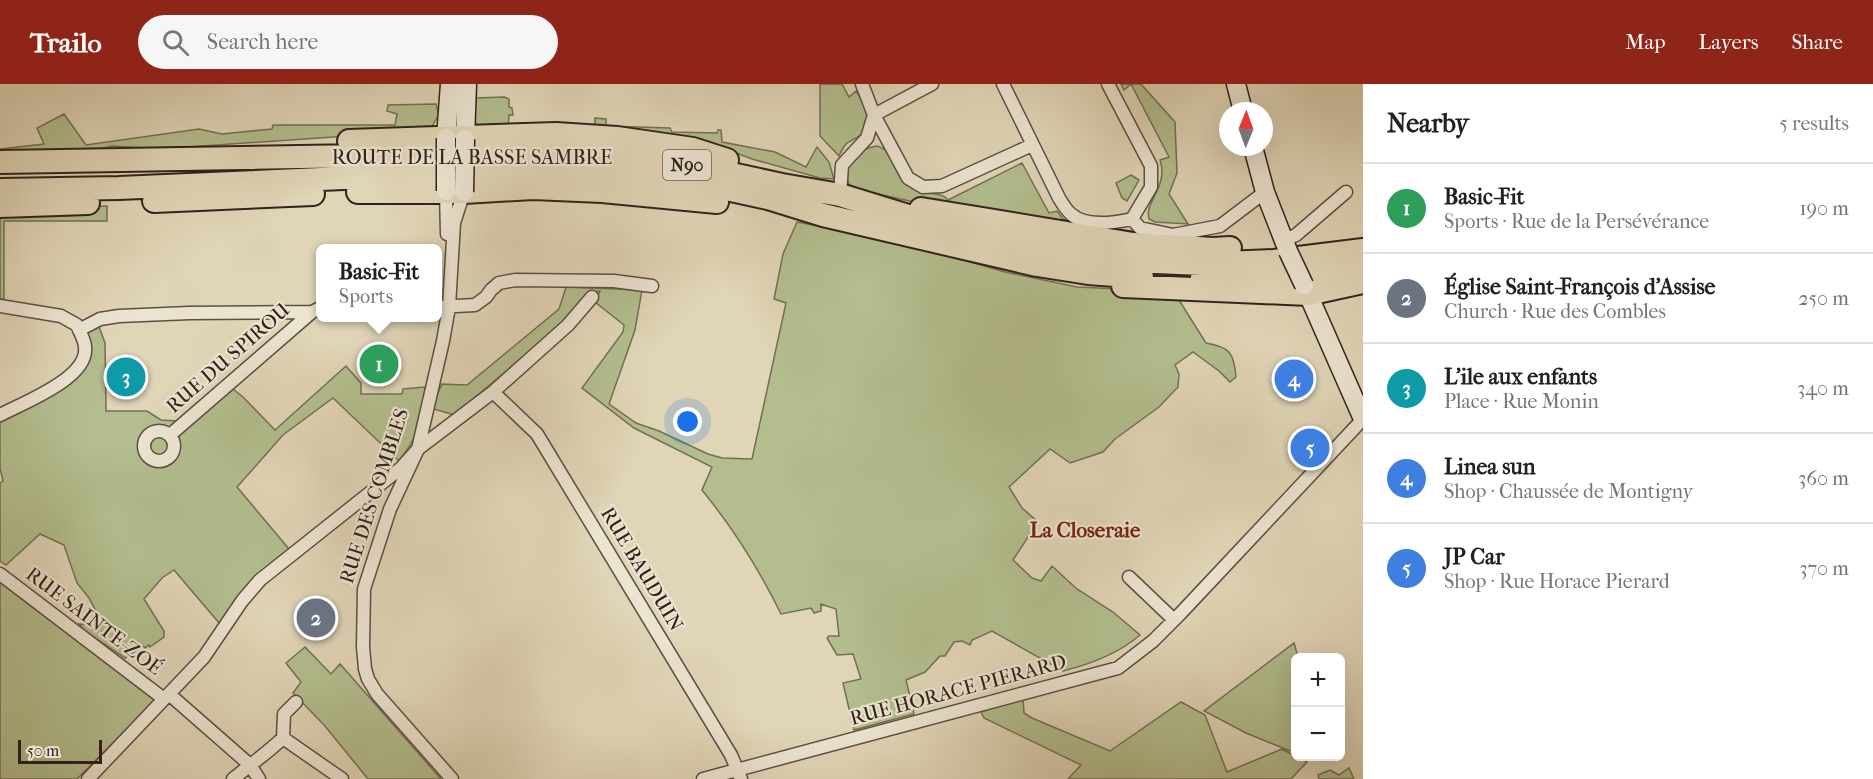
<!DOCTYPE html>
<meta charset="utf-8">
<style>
:root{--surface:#fff;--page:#f6f6f6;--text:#202124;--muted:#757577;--line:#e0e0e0;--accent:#8f2418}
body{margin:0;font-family:"IM FELL French Canon",serif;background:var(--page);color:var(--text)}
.controls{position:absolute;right:18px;bottom:18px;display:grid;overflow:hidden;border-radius:9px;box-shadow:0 6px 24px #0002}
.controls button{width:54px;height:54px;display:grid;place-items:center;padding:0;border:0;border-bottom:2px solid var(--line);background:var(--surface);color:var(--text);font:30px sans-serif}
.compass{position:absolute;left:1219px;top:18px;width:54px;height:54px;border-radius:50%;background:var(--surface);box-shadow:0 6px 24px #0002;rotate:1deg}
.scale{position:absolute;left:18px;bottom:15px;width:84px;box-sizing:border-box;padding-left:6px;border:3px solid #31221b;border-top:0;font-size:16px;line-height:21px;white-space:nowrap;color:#31221b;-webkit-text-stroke:4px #ebe4d0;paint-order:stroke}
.you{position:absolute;left:688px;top:338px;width:21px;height:21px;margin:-15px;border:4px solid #fff;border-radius:50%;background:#1a73e8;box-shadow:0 0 0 9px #1a73e833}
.badge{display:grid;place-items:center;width:39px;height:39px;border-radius:50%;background:var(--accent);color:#fff;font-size:20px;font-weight:700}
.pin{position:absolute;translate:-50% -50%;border:3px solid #fff;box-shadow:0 2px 6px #0006}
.popup{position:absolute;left:316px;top:160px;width:126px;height:78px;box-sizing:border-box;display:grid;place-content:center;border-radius:9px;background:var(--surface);filter:drop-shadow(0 2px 4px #0005);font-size:20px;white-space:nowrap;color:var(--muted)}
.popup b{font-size:22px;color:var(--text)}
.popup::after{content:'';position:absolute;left:50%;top:100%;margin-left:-12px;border:12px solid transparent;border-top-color:var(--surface)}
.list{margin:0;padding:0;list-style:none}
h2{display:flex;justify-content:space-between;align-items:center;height:78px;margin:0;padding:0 24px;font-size:26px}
h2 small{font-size:20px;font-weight:400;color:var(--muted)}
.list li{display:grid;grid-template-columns:39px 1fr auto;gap:18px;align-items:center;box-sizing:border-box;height:90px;padding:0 24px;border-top:2px solid var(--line)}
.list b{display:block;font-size:22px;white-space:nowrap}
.list p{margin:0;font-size:20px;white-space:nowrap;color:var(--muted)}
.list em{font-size:20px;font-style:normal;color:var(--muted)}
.icon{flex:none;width:33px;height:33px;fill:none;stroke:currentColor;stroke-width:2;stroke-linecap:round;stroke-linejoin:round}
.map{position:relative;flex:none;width:1363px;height:695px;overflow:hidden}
header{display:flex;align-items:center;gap:36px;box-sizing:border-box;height:84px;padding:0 30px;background:var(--accent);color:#fff}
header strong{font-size:28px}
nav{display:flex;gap:33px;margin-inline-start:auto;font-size:21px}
.search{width:420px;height:54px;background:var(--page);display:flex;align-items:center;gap:15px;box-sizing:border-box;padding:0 21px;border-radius:33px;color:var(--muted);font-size:22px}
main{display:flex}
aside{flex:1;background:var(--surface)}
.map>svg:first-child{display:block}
</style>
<header>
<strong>Trailo</strong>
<div class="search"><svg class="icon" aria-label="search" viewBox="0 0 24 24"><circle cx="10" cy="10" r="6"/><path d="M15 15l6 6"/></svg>Search here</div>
<nav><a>Map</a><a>Layers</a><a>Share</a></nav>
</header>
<main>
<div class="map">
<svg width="1363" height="695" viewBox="0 0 1363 695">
<rect width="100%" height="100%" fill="#e0d5b7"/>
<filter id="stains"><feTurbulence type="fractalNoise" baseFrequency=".00333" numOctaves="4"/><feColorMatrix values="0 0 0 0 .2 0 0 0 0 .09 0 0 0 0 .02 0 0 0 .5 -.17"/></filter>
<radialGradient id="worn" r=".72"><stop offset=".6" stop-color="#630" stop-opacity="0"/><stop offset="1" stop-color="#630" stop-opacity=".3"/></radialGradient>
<path fill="#b3bd8e" stroke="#727054" stroke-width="1.5" d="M820 0H842L849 13 856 7C864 18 876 39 862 50 849 60 848 53 839 72L820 52Z
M1121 0H1141L1175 38 1177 89 1169 110 1188 140 1155 138 1149 135C1144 117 1169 103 1160 76L1169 73 1131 0 1124 6Z
M504 13 509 15V23L512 24 513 31H509L508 46 477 42 472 28 475 14Z
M436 20 439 30 427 51H363L159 65 112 62 71 71 0 72V65L44 60 37 44 64 30 86 61 199 45 222 50 272 45 273 41H395L397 30 387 27 388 21Z
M595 34 606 35V42L670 44 672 48 717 49 718 46H721L722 58 775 68 806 83 817 63 829 78 834 95 820 94 752 75 728 66 595 44Z
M877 62C899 69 908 95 927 107 934 112 942 108 948 116L1022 79 1049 129 1057 127 1063 135 1079 141 1150 149 1163 157 919 119 850 104C841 83 855 65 877 62Z
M1131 91 1139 96 1127 117 1122 114 1116 99Z
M107 122V137H4V215L0 216V127Z
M797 138 901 158 1005 188 1077 203 1181 208 1179 216 1206 259C1230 263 1234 269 1236 293L1230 298 1219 287 1193 268 1175 281 1179 290 1178 303 1159 323 1115 355 1103 368 1070 379 1050 365 1009 403 1022 424 1038 438 1013 476 1032 494 1041 497 1052 482 1077 505 1113 528 1140 551C1118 570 1091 580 1063 587L992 547 972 556 970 561 962 557 954 558 945 572H940L925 588 906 596 914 630 854 646 843 599 861 595 853 570 837 571 827 554 829 552H839L836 525 821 520V527L814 529 811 524 781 530C759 485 733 444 702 406L712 383 634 344 582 304 623 248 624 241 595 218 600 207 588 209 567 236 454 331 431 324 442 300 467 301 559 225 566 203 642 206 635 246 609 320 636 339 659 347 708 370 722 374 752 375 786 219 774 215 783 170Z
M98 240 105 259 106 327H147L161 336 177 337 224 298 243 313 275 346 346 282 361 299V310H402L403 305 425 303C428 329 415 357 399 377L333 314 283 351 237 403 289 465 220 540 174 486 162 494 144 515 164 547V553L150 563 149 561 145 564 143 562 125 574 85 547 79 540 89 541 98 531 89 514 77 499 64 461 40 450 6 481 0 477V399L3 397 0 384V334L72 292 87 249Z
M0 490 151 611 155 617 77 695H0Z
M1294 559 1298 573 1296 574 1295 669 1246 649 1204 627Z
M305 563 331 590 340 580 441 695H368L325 642 293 609 301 598 286 579Z
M1023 614 1024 629 1032 634 1110 667 1181 618 1205 631 1227 688 1282 665 1307 678 1291 695H1068L1081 681 984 634 981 628Z
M1349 684 1354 695H1319L1318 691 1330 686 1339 691Z"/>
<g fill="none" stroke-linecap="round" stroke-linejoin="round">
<g stroke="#5d4f42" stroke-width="15">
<path id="street" d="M932 0 874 31 908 94 923 103 942 102 1032 61
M1003 0 1059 114C1062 119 1066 126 1071 130 1085 143 1114 139 1132 135L1151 103V82L1108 0
M446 107 447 150
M840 111 842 81 867 54 874 31 862 0
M1132 135 1140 144 1173 151 1220 142 1265 108
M1283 157 1296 151 1346 108
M0 222 61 232 77 241C79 247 85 256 85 263 89 294 23 319 0 331
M437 223 475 221 486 213 491 206 499 199 515 196 614 197 652 202
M79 246 100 235 119 232 189 229 312 228 320 224
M493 308 537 350 731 671 741 695
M144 362a15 15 0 1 1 30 0a15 15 0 1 1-30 0Z
M170 351 312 228
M0 490 164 615
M1129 493 1174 536
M169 610 250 681 259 695
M283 654 342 695
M88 695 204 573 242 517 260 496 401 384 418 365 493 308 568 241 592 213
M233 695C250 681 267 669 283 654L284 630 296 618
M452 695 377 610 368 595 365 585 363 563 364 505 390 425 418 365 443 257 449 223 454 139 464 108
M703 695 1118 584 1153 557 1180 530 1363 335"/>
</g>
<g stroke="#31221b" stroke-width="21">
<path id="secondary" d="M1236 0 1243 27
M446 54 450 0
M465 55 467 0
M1253 63 1265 108 1288 167
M1304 201 1363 335"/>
</g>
<g stroke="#31221b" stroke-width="26">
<path id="highway" d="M349 57 556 50 617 54 693 65 727 76
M0 78 535 69 619 72 699 83 782 101 840 111 960 148 1048 167 1133 177 1202 180 1274 177 1363 166
M0 106 119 104 433 90 605 89 722 104 768 114 823 131 1037 181 1088 189 1142 193
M358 108H464L533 104 602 107 717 118
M154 117 313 110
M0 122 88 119
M921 125 1133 160 1213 165 1230 164
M1202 194C1256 195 1309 192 1363 183
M1123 202 1308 210 1363 198"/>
</g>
<use href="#street" stroke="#ebe4d0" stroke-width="12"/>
<use href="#secondary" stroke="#ebe4d0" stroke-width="18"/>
<use href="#highway" stroke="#e0d5b7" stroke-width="22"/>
<g stroke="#31221b" stroke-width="21" stroke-linecap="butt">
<path id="secondary-bridge" d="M446 107V54
M464 108 465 55
M1288 167 1304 201"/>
</g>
<use href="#secondary-bridge" stroke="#ebe4d0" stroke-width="18"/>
</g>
<g text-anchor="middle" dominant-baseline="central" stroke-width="4.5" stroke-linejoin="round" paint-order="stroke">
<rect fill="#ebe4d0" stroke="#695c51" stroke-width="1.5" x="663" y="66" width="48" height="30" rx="4.5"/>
<g font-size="18" font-weight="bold" fill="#31221b">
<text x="687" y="81">N90</text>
</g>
<g font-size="20" fill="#31221b" stroke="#ebe4d0">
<text x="472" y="73">ROUTE DE LA BASSE SAMBRE</text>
<text transform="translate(228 274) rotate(-41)">RUE DU SPIROU</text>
<text transform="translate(374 412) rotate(-72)">RUE DES COMBLES</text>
<text transform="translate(642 485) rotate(59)">RUE BAUDUIN</text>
<text transform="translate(94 537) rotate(37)">RUE SAINTE-ZOÉ</text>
<text transform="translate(958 606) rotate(-15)">RUE HORACE PIERARD</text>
</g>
<g font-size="21" font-weight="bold" fill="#7a1f14" stroke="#ebe4d0">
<text x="1085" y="446">La Closeraie</text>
</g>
</g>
<rect width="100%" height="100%" filter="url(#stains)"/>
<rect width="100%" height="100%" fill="url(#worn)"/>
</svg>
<div class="controls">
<button>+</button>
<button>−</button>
</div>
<svg class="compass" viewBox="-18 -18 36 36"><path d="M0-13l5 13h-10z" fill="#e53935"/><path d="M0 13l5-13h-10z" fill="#757577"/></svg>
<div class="scale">50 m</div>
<div class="you"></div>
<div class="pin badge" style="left:379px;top:280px;background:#2e9e5b">1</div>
<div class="popup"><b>Basic-Fit</b>Sports</div>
<div class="pin badge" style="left:316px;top:534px;background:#6b7280">2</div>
<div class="pin badge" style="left:126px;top:293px;background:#0f9aa8">3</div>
<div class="pin badge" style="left:1294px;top:295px;background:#3f7fe0">4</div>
<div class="pin badge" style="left:1310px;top:364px;background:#3f7fe0">5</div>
</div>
<aside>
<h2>Nearby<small>5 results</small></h2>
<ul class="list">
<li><span class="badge" style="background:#2e9e5b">1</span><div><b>Basic-Fit</b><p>Sports · Rue de la Persévérance</p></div><em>190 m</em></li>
<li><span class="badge" style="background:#6b7280">2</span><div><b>Église Saint-François d'Assise</b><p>Church · Rue des Combles</p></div><em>250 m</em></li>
<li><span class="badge" style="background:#0f9aa8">3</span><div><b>L'ile aux enfants</b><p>Place · Rue Monin</p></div><em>340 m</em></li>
<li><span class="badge" style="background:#3f7fe0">4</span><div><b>Linea sun</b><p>Shop · Chaussée de Montigny</p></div><em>360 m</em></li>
<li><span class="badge" style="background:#3f7fe0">5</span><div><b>JP Car</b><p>Shop · Rue Horace Pierard</p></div><em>370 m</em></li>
</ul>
</aside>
</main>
